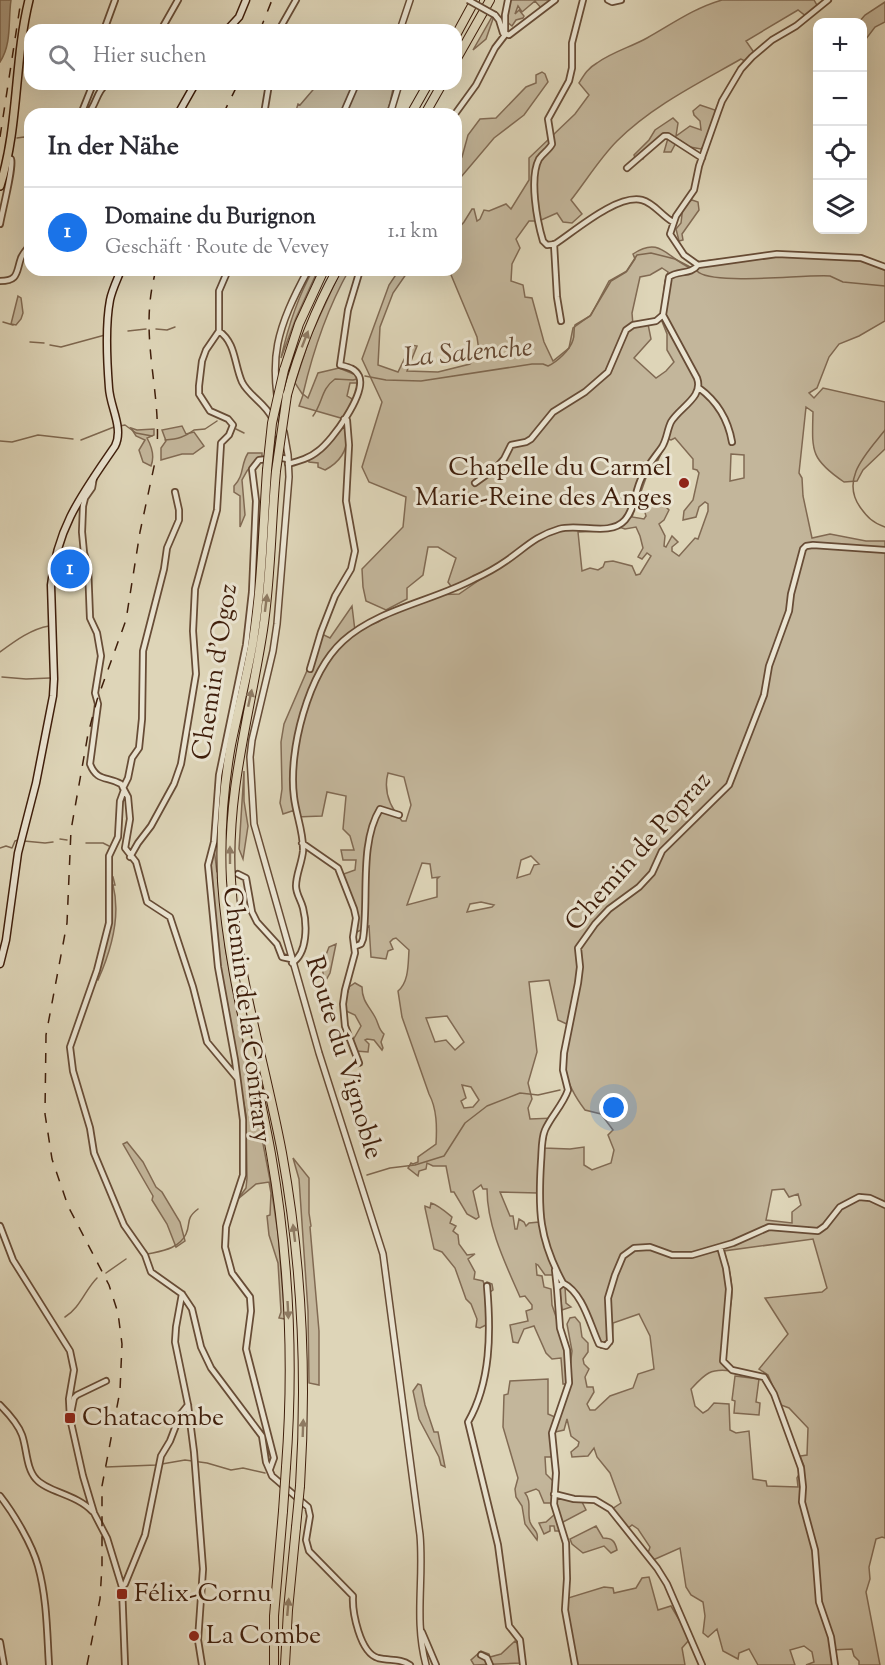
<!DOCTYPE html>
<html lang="de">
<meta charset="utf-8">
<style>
:root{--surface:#fff;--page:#f2f2f3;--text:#2b2b33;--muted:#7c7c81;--line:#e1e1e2;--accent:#1a73e8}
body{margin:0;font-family:"Sorts Mill Goudy",serif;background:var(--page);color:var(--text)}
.controls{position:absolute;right:18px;top:18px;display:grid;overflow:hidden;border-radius:12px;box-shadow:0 6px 24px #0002}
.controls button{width:54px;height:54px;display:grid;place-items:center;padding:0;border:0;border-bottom:2px solid var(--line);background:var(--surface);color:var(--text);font:30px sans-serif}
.you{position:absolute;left:614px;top:1108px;width:21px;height:21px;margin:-15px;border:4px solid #fff;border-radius:50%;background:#1a73e8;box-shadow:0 0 0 9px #1a73e833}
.badge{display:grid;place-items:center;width:39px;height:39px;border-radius:50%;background:var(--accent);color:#fff;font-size:20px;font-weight:700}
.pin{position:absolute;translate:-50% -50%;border:3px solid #fff;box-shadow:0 2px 6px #0006}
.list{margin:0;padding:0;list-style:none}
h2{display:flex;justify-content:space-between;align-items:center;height:78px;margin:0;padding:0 24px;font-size:26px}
h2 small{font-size:20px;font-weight:400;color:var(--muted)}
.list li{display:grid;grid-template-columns:39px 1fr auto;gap:18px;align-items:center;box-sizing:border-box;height:90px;padding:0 24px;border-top:2px solid var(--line)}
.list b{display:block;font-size:22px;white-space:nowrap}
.list p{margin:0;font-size:20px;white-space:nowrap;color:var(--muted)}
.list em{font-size:20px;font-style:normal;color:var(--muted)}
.icon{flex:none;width:33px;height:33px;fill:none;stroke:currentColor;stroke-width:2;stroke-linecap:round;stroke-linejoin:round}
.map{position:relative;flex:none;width:885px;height:1665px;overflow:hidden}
.search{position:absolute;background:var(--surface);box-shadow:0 6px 24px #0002;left:24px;top:24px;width:438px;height:66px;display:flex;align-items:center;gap:15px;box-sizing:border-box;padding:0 21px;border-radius:18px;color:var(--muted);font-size:22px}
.panel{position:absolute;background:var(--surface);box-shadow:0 6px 24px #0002;left:24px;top:108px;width:438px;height:168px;border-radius:18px}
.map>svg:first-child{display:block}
</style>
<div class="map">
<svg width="885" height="1665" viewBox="0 0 885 1665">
<rect width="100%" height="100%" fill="#ded5b8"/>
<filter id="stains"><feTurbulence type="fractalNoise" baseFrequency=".00333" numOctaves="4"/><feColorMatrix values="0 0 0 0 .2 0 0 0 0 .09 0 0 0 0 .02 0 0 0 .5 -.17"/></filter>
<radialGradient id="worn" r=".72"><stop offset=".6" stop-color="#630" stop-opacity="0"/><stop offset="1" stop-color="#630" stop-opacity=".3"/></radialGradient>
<path fill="#c3b69b" stroke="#816a53" stroke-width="1.5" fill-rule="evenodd" d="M510 0H554L542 9 535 1 522 12 518 6 515 14 519 10 524 16 523 18 516 20 512 26 507 22V10Z
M722 0H814L818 7 807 17 798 10 746 41 755 54 747 62 741 59C699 83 652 106 617 141 600 158 586 181 571 200L582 214 572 223 563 222 557 213 539 221H529L516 239 520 248 512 264 511 281 523 285 525 297 532 298 544 342 553 361 569 348 573 328 591 315 609 281 627 271 635 259 633 254C660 236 666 257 690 268L696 262 766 254 861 258 885 267V321L859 336 839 344 829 357 817 388 809 393 814 398 823 388 885 402V449L863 470 857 481 844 482C810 459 812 451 813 412L806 407 799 473 802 478 803 496 812 538 830 534 866 541H885V1538L882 1537 876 1539 869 1567 870 1579 866 1592 880 1665H859V1661L854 1656 852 1649 832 1650V1665H806L814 1662 812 1652 804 1646 790 1650 795 1665H758L749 1649 739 1653 738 1659 723 1651 717 1629 708 1637 703 1633 705 1616 703 1602 691 1595 686 1587 680 1548 653 1560 648 1553 650 1547 638 1529 632 1525 626 1530 609 1511 621 1503 610 1473 597 1457 594 1448 588 1456 572 1457 571 1452 578 1446 579 1442 571 1436 567 1419 564 1430 555 1432 552 1457H545L546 1474 554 1482 553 1496 582 1502 586 1510 563 1522 561 1531H555L554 1526H550V1531L544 1534 539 1523 546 1522 555 1514 553 1503H544L539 1491 536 1489 525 1493C532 1501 527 1512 530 1522 533 1530 539 1531 537 1540L525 1524 522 1506 516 1497 515 1489 518 1478 503 1427 504 1395 508 1394 510 1381 548 1379V1414L557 1418 572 1383 570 1367 572 1351 567 1324 570 1318 575 1317 580 1323 582 1337 588 1343V1352L583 1359 584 1364 589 1369 585 1377 587 1387H593L594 1392 587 1404 590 1410H595L610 1396 633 1388 638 1374 654 1369 650 1336 639 1314 613 1323 612 1344 601 1348 582 1306 569 1288 565 1287 566 1303 571 1307 562 1310 559 1285 554 1275H545L538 1265 536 1264 537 1275 542 1276 544 1287 551 1289 552 1305 567 1349 568 1384H563L561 1358 552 1359 546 1353 534 1326 524 1329 518 1343 513 1342 510 1325 528 1321 526 1311 532 1309V1305L525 1296 520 1297C505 1263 487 1226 487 1189H483L481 1185 473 1191 479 1217 476 1219 467 1214 454 1192H451L446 1166H433L427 1163 426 1169 419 1171 418 1176 408 1168 411 1163 413 1164 418 1162V1157L436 1144C437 1127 437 1109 429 1094L402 1017 398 991C409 982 408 964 409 950L396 938 393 939 390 942 393 949 388 951 386 959 371 957 369 926 353 934 355 918 341 875 355 870 356 860H343L341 850H354L350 836 343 829 346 796 327 792 322 816 296 817 295 810 283 814 280 803 282 789 281 742 284 724 312 659 318 632 330 638 352 606 355 631 378 622 408 604 431 595 459 594 501 565 453 589 448 582 456 558 438 547H428L423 575 407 588V599L386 610 366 601 363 587 362 569 403 527 406 497 369 482 362 467 382 402 362 359 389 285 399 270H409L393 293 380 327 378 365 398 372 411 345 417 346 407 371 438 372 470 364 479 351 477 337 449 270H456V231L464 222 472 209H474L477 221 480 219 484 210 489 211 506 204 511 209 529 180V158L575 114 589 95 579 83C584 75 588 68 597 63 612 52 631 47 647 38 672 24 694 8 722 0ZM662 268 668 272 665 281 661 319 667 334V350L674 362 666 371 656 378 634 358 651 339 648 324 633 325 632 313 640 277 650 275ZM675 438 693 459V469L697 470 699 473 693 500 684 511 683 520 696 517 699 507 705 502 708 504V511L698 539 695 538 679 556 672 551V547L678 542 672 536 666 547 664 546 665 536 659 524 664 520 669 510 660 501 643 505 646 516 644 519 632 517 647 475 658 460 668 439 671 440ZM731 454 744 455V478L730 481ZM619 527 625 529 636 527 640 536 643 548 638 557 642 559 647 553 651 556 640 574 636 575 632 566 613 561 605 562 603 567 598 570 590 568 582 571 578 532 603 531ZM388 773 404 777 411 805 406 821H402C390 807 383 791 388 773ZM531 856 539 864 534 865 530 874 517 878 521 860ZM422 863 430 864 432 878 439 877 437 879V897L407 905ZM481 902 494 905 492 907 467 912 470 904ZM549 980 558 1020 571 1026C564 1064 560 1077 585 1110L601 1114 613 1130 608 1135 614 1150 611 1163 592 1170 584 1165V1147L570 1149 544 1148 548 1127 554 1118 530 1119 528 1108 532 1099 528 1083 537 1052 529 982ZM447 1016 464 1042 455 1050 446 1040 435 1042 426 1018ZM462 1085 471 1087 479 1100 473 1107 464 1108 461 1101 466 1098ZM784 1189 789 1197 798 1194 801 1205 792 1212V1223L766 1220 772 1190ZM500 1192 538 1193 539 1222 529 1223 526 1226 524 1222 519 1219 517 1229H515L513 1216H510ZM813 1239 827 1288 822 1292 765 1298 788 1334 759 1369 768 1375 781 1405 789 1408 808 1428 807 1455 800 1456 804 1466 797 1478 798 1487 767 1486 766 1481 753 1479 749 1431 736 1433 730 1430 729 1404 714 1403 708 1410 703 1413 695 1406 691 1389C705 1374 710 1368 731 1371L722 1361C722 1341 728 1323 731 1303 734 1286 729 1268 724 1251Z
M885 2V22L875 27 863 43 862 22H859L865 15Z
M493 15 494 16 486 39 473 50Z
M542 72 545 74 548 82 524 115 494 138 456 183V166L462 157 468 135 480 119 496 118 526 87 536 83V75Z
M318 84H394L390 103 386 114H311V112L307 114H295L298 104 300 105Z
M700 105 715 110C720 124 710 139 701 149L690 147 678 139 671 152H664L668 138 664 135 654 141 643 159 635 158 634 155 649 140 655 130 673 118 678 123 676 136 690 126 701 130 700 121 694 115 693 111Z
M692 200 698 202 699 210 682 234 683 240 679 241 676 229 681 223 683 206Z
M313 270H318L296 318 281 358C288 327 297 298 313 270Z
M341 270H349C327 309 313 351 303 394L308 398 318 373 339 368 356 375 359 383H350L347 396 354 400 344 419C351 441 346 459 325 470L318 467V463L309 462 308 457 318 452 344 419 299 406 303 395 295 383 310 337Z
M18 296 21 298 23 313 21 319 16 325 11 324Z
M182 426 186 434 194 432 204 446 193 454H182L161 460V448L166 441 162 430Z
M131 428 137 430 154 429V435L147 438C152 447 155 456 151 466L143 462 139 450 145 440 136 436Z
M248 453H262V458L253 463 247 471 242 480 245 515 240 527V496L234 492V486C245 474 240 466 248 453Z
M244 771V801L248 826 243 859 239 849Z
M214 847 226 952 270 1180 278 1234 285 1319 279 1318 281 1312 278 1263 269 1235 267 1216 270 1215 271 1193 269 1182 256 1184 238 1199 246 1188 247 1178 246 1115 221 980 210 864Z
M113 877 115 885H113C121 916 111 951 98 980L95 978 112 913 111 878Z
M336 944 330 973 325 982C320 972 325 956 329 947Z
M355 983 362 987C362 1001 369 1006 375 1017 379 1024 378 1029 384 1034L381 1042 383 1048 382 1050 374 1040 367 1039 365 1040 369 1044 368 1052 356 1051 353 1040 361 1026 355 1015 344 1010 345 992H348L349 987Z
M127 1142 143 1162 156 1187 162 1192 180 1222 185 1241 176 1247 167 1224 152 1200 153 1196 123 1144Z
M293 1158 309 1178V1213L311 1226 310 1227 319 1331V1385L309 1383 308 1311 299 1179Z
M431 1203C438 1205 446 1212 452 1217L450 1223 456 1226 453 1231 458 1235 459 1244 467 1255 475 1254 468 1259 475 1272 474 1279 483 1281 485 1287 487 1282 492 1284 493 1290 486 1295 488 1324 480 1328 476 1327 477 1319 471 1304 466 1299 455 1268 442 1252 434 1249 425 1208V1206L430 1208Z
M735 1376 759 1379 756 1402 760 1403 759 1415 734 1413 735 1401 732 1400Z
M418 1384 421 1385 425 1405 434 1432H438L445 1467 441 1465 439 1457 419 1419 413 1391Z
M596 1526 603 1538C612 1538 615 1541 617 1550L611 1553 604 1546 583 1553 572 1544 570 1539Z
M649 1577 658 1610 671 1606 684 1628 689 1640 682 1648 685 1665H572L563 1609 568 1598 604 1587 613 1588 614 1593 636 1588 642 1578Z
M515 1641 519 1645 521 1663 474 1665 471 1660 481 1651 489 1654 490 1657 501 1654Z"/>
<path fill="#a8977d" stroke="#7e674f" stroke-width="1.5" d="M0 0H11C8 21 12 44 0 62Z"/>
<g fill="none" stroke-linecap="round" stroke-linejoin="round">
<path stroke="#7e674f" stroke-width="1.5" d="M106 113 111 114
M93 114 96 111 102 112
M17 138 24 137 30 140
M697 271C711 286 805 274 830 276L843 282 885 286
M3 322 13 325
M156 329 167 330 175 327
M128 331 146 329
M30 342 44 343
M50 345 61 347 105 335
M365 376 386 380 421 381 532 364H543L548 366C557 362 570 350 573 340 575 335 573 330 575 325L590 316 611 281 626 272 637 255 651 253 675 259 692 268
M313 416C323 402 321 389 335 379L353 380 357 379
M120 426 125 425 136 433 152 436
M236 429 244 433
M885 430C867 453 840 478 860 507 867 517 873 523 885 527
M81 440 114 427
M165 440C178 439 185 437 194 430L205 429 217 421
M0 441 12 442 38 435 73 439
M0 652C15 641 31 629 49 626
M2 677 26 679 50 678
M60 839 67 840
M24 841 45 843 53 842
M86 843H103L109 846
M0 848 6 846 12 848 15 841 18 840
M367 1175 390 1168 415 1165 444 1156 465 1123 487 1106 520 1093 538 1095 560 1090
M148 1254C161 1251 179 1249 186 1234 191 1223 185 1219 198 1209
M106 1273 126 1259
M65 1317C80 1308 85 1290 97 1278
M106 1467 156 1465 185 1460 207 1463 231 1470 243 1468 265 1473"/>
<path stroke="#beb095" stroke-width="4.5" stroke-dasharray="4.5 2" stroke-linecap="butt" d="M209 875 238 874"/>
<g stroke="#674c36" stroke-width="8">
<path id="minor" d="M583 0 572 43V68L569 81 548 119 552 144C549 150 543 153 539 159 529 178 537 221 543 241L547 245 555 244C575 231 617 194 642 200 654 203 662 216 673 222
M608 0 612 2 621 0
M828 0 796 26 772 40 752 57 741 69 722 101 718 112 699 166 694 190 676 216 670 234 684 255 698 265 777 254 861 258 885 267
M495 15 499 20 503 33 509 35 555 0
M104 30 115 0
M161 30 178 0
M279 30 296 0
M81 114 93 84
M88 114C97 103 96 93 106 84
M264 114 269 84
M343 114 356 84
M455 114 476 85 495 48 505 35V15L508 0
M627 168 664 136H668L702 158
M0 224C2 212 14 166 11 159L8 158
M554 244 557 297 561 321
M0 281C19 281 16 272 21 258 23 253 27 249 30 245
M219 331C236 343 234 364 242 382 249 396 266 404 272 418
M699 388C718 402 728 419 732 442
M273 439 276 457 288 459
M288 464C299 461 310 458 318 451 332 441 367 393 359 376 355 368 348 367 340 365L348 310 360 270
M94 477 92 488 85 498 83 506 82 532 84 553 88 566 90 618 97 633 101 656 95 693 98 704 90 764C97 782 107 776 121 784L128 797 130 819 125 848 136 862 147 902 170 917 193 987 207 1042 237 1078
M475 483 496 468 504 459 511 445 526 442 531 439 553 412 585 392 608 372 626 330 633 325 656 321 663 315
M310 669 321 632 335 596 351 569 355 551 346 501 349 445 347 420 344 419
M123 788 128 778 132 758 139 748 142 719 143 651 164 569 167 548 179 520V510L175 492
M124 790 120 801 118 837 109 856V923L97 970 70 1047 73 1071 90 1128 94 1153 124 1225 145 1255 151 1272 182 1294 192 1309 201 1347 211 1368 262 1436 266 1462 272 1476 308 1507 310 1516 306 1540 309 1551 353 1596C352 1612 360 1653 378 1658 390 1661 400 1658 410 1665
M302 843 338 868 354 909 356 918 353 937 355 953 345 990 343 1004 345 1026 359 1063
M130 857 138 843 151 826 174 784 181 764 196 674 193 631 195 589 217 510 221 443 229 435 233 425 228 419 210 411 199 394V386L202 361 206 350 219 331V291L228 270
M238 874 246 878 252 912 257 922 277 944 282 957 291 959
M356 946 361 944 363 939C369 900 359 843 380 809L399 815
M292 963C308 953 307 924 303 908 301 900 296 894 296 886 296 874 302 863 303 851 304 833 296 815 294 797 288 751 308 673 343 641 378 609 433 601 474 579 485 574 496 568 506 561 525 548 535 536 559 529 579 523 610 537 625 520 635 509 635 490 642 477 647 466 655 457 662 447 667 439 667 430 671 422 680 407 704 397 697 378L663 315 669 277C678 270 691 275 698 265
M0 1226 13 1260 70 1351 74 1370 69 1399 70 1418 83 1476 94 1513 107 1538 122 1587 125 1665
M720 1247 726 1268 729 1289 723 1361 732 1370 764 1377 774 1394 801 1468 803 1487 802 1502 815 1550 819 1602 831 1637 835 1665
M555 1270 557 1288
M563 1283C539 1239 538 1211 541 1162 542 1152 541 1139 545 1130 551 1116 563 1105 568 1090L563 1070 564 1053 578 983 580 967 578 948 595 924 609 909 639 887 652 873 662 851 729 785 764 695 769 666 789 611 791 594 803 549 806 546 813 545 885 550
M487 1286C491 1332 491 1382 468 1422L498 1545 509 1626 520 1640 523 1665
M182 1294 176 1327 175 1342 188 1405 194 1452 203 1569 198 1640 202 1665
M0 1405C8 1413 18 1424 22 1435 27 1449 26 1468 36 1479 47 1492 76 1494 92 1511
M71 1413 74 1398 77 1395 106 1381
M270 1469 274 1458 246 1349 251 1311 250 1297 232 1273 225 1247 226 1227 243 1175V1120L235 1060 218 967 208 865 214 842 219 775 246 645 252 592 256 501 252 469 259 460 277 458
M554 1494 574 1499 595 1500 610 1509 657 1568 667 1584 702 1665
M0 1496C14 1514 32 1544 38 1566 47 1598 47 1633 49 1665
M122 1587 125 1584 145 1535 161 1456 170 1441 180 1415 188 1405
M422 1632 436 1665
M0 1642 4 1665
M481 1655 487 1658 490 1665
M575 1665 565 1610 567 1579 566 1543 554 1504 556 1473 552 1433 569 1383 567 1350 560 1328 557 1288 563 1283C583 1293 590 1325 599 1344L606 1346 610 1341 608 1298 615 1275 623 1256 634 1248 650 1247 672 1255H692L733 1243 769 1227 818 1231 825 1226 840 1207 859 1197 870 1198 885 1205"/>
</g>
<g stroke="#674c36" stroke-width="8">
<path id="tertiary" d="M400 30 410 0
M390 114 399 84
M282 423C267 358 277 328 308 270
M284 432 288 455 289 477 277 624 273 651 252 740 250 757 254 824 319 1053 383 1254 420 1535C424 1580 414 1620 426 1665"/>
</g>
<g stroke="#3f1e0b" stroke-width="9">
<path id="secondary" d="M227 30 239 17 246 0
M178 114 195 84
M0 964 6 940 18 853 36 783 53 696 54 679 51 585C57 526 83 493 115 446 124 428 110 407 109 388 107 362 105 326 110 300 112 290 117 280 121 270"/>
</g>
<g stroke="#3f1e0b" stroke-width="10">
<path id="primary" d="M0 186C19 126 14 61 29 0"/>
</g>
<g stroke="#3f1e0b" stroke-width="10">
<path id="motorway" d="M456 35 475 0
M456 60 490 0
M411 114 428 84
M425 114 442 84
M284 370 299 324 324 270
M287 395C299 351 315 310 337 270
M267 470C263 527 262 584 253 641 247 676 238 710 231 745 223 790 220 836 222 881 228 974 255 1063 271 1154 289 1257 294 1362 286 1467
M276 471C271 524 271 577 263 630 250 714 226 794 231 880 236 973 265 1062 282 1153 302 1263 307 1375 300 1486
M274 1665V1616L283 1511
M285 1665 288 1610 296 1527"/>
</g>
<use href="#minor" stroke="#eae4d1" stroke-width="4.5"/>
<use href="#tertiary" stroke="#eae4d1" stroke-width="5"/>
<use href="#secondary" stroke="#eae4d1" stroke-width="6"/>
<use href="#primary" stroke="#ded5b8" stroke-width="7"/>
<use href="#motorway" stroke="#ded5b8" stroke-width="8"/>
<path stroke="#3f1e0b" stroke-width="1.5" stroke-dasharray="10 10" stroke-linecap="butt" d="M260 30 272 0
M223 114 238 84
M0 137 21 0
M156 270C138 334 161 386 157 448
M87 1665 100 1599 102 1566V1486L120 1391 122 1344 118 1313 109 1285 68 1206 52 1159 45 1114 46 1035 67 923 71 830 88 734 97 700 126 620 140 532 155 462"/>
<g stroke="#674c36" stroke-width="8" stroke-linecap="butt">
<path id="minor-bridge" d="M468 0 495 15"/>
</g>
<g stroke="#3f1e0b" stroke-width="10" stroke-linecap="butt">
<path id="motorway-bridge" d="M267 470 272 423 284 370
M276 471 287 395
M283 1511 286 1467
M296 1527 300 1486"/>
</g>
<use href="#minor-bridge" stroke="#eae4d1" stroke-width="4.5"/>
<use href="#motorway-bridge" stroke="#ded5b8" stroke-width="8"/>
</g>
<defs><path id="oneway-solid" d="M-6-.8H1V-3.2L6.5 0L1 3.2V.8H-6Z" transform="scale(1.5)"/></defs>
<g fill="#8e7a62">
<use href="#oneway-solid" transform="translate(305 339) rotate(-69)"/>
<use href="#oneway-solid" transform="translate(266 603) rotate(-83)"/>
<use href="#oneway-solid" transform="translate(250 698) rotate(-78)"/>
<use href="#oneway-solid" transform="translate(230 855) rotate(-90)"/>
<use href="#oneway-solid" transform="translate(294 1233) rotate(-97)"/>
<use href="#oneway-solid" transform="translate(288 1310) rotate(87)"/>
<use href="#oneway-solid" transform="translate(303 1428) rotate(-88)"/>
<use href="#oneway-solid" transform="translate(288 1607) rotate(-85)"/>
</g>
<g fill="#8f2418" stroke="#eae4d1" stroke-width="2">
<circle cx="684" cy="483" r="6"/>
<rect x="64" y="1412" width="12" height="12" rx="3"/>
<rect x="116" y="1588" width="12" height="12" rx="3"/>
<circle cx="194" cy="1636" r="6"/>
</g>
<g text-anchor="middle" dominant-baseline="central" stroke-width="6" stroke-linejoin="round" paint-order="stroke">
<g font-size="26" fill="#3f1e0b" stroke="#eae4d1" text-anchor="start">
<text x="672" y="468" text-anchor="end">Chapelle du Carmel<tspan x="672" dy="30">Marie-Reine des Anges</tspan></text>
<text x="82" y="1418">Chatacombe</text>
<text x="134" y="1594">Félix-Cornu</text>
<text x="206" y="1636">La Combe</text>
</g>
<g font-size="26" fill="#3f1e0b" stroke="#eae4d1">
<text transform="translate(216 672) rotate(-81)">Chemin d'Ogoz</text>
<text transform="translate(639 852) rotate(-48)">Chemin de Popraz</text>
<text transform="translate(246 1015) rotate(83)">Chemin de la Confrary</text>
<text transform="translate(343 1058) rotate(73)">Route du Vignoble</text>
</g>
<g font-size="27" font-style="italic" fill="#644833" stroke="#eae4d1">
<text transform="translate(468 354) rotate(-5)">La Salenche</text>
</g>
</g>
<rect width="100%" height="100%" filter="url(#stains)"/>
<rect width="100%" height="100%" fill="url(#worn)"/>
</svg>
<div class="controls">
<button>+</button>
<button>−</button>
<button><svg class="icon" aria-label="locate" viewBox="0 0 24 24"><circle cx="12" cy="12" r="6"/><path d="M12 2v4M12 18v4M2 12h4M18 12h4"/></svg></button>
<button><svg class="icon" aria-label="layers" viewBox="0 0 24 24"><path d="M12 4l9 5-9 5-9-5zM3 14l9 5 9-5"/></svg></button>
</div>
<div class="you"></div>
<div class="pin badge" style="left:70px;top:569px">1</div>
<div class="search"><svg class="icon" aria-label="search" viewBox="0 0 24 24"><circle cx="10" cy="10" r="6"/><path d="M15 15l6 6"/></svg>Hier suchen</div>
<section class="panel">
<h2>In der Nähe<small></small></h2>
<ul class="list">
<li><span class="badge">1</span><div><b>Domaine du Burignon</b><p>Geschäft · Route de Vevey</p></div><em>1.1 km</em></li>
</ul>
</section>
</div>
